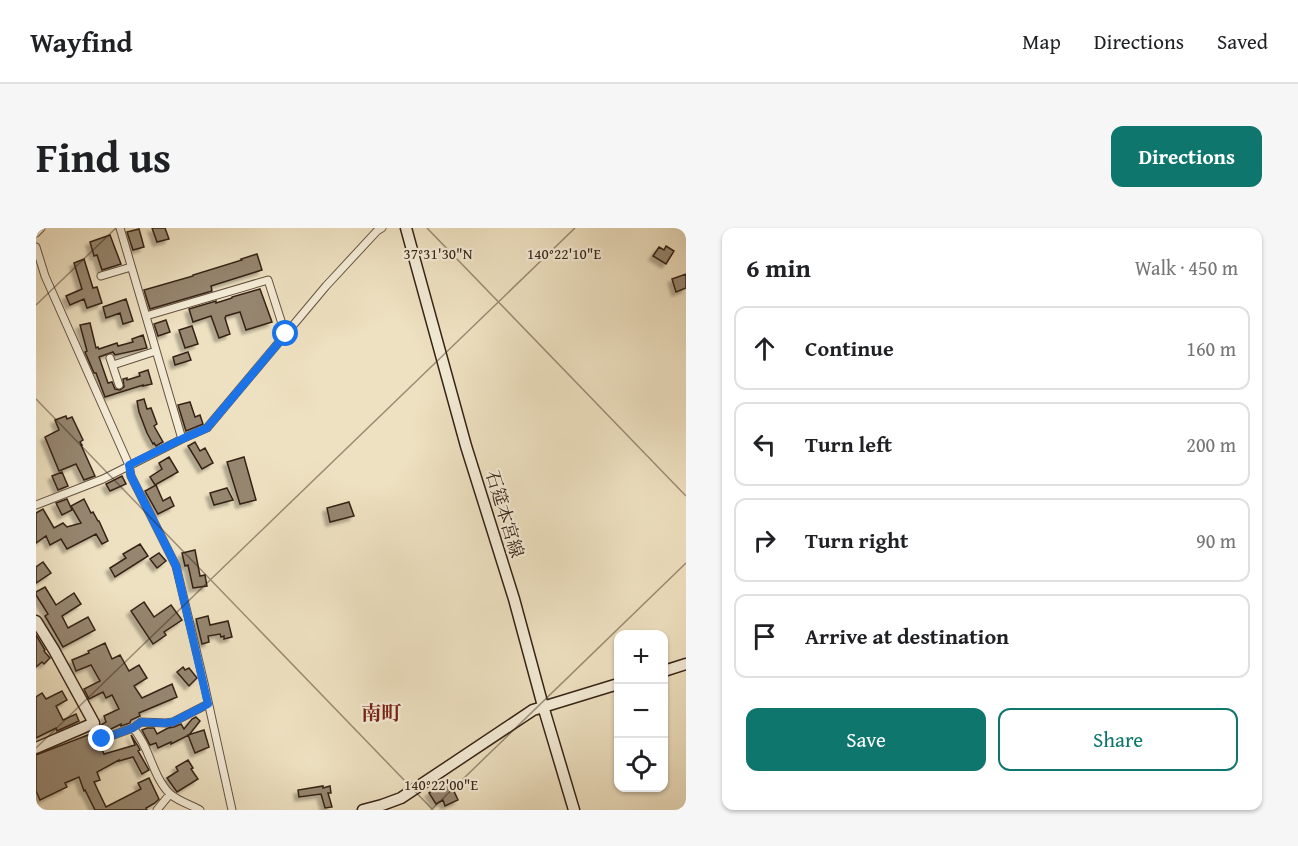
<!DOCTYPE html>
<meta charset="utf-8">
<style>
:root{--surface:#fff;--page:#f6f6f6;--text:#202124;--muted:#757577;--line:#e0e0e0;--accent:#0f766e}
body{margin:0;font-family:"Gentium Book Plus","Noto Serif JP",serif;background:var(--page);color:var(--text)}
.controls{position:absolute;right:18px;bottom:18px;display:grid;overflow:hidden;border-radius:12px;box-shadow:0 2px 4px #0004}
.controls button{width:54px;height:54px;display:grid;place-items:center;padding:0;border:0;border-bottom:2px solid var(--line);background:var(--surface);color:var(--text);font:30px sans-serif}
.stop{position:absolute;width:18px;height:18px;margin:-14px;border:4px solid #1a73e8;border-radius:50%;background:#fff}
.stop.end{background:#1a73e8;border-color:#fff;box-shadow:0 2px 6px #0008}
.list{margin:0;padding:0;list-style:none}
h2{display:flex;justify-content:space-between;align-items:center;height:78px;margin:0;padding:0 24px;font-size:26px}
h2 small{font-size:20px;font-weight:400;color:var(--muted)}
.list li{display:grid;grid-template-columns:39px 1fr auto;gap:18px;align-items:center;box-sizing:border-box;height:84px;margin:0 12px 12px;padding:0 12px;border:2px solid var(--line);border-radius:12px}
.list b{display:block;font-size:22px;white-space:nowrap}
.list em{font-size:20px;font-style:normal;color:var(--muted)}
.actions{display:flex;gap:12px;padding:18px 24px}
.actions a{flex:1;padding:14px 0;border:2px solid var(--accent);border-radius:12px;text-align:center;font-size:21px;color:var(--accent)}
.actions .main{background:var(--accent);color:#fff}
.icon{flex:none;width:33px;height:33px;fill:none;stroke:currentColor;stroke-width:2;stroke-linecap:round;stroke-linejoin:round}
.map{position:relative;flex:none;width:650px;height:582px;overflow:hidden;border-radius:12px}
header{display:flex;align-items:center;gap:36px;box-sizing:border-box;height:84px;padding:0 30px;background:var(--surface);border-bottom:2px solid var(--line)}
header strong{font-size:28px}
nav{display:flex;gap:33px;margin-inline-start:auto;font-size:21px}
.intro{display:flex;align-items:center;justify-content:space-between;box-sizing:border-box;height:144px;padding:0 36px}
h1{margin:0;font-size:42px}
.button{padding:15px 27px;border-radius:12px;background:var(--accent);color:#fff;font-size:21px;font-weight:700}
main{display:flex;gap:36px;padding:0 36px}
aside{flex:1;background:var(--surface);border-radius:12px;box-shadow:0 2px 4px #0004}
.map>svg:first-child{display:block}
</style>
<header>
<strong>Wayfind</strong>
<nav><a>Map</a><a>Directions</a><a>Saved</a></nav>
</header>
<div class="intro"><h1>Find us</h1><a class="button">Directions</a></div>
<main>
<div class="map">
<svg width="650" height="582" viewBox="0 0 650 582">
<defs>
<filter id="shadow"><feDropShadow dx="-4" dy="4" stdDeviation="1.5" flood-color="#0004"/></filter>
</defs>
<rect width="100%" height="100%" fill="#eee1c1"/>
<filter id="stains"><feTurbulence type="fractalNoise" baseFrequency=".00333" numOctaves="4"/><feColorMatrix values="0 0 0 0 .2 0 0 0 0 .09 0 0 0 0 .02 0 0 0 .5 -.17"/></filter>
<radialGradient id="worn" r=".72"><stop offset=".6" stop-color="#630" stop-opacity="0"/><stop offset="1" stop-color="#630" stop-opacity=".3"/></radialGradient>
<path fill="#96866f" stroke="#362316" stroke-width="1.5" filter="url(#shadow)" d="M116 0H129L133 11 121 14Z
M103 1 108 19 97 22 91 4Z
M74 7 85 36 66 42 61 27 58 28 54 14Z
M630 18 638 23 630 36 617 28 623 19 628 22Z
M221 26 226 42 175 58 176 63 114 81 108 62 157 48V47L206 32 205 31Z
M48 31 57 60 61 59 66 75 51 80 48 71 34 77 30 68 46 61 38 35Z
M650 46V60L640 64 636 51Z
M224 61 236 94 210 102 204 84 190 88 189 90 194 106 183 110 175 88 157 94 153 81 180 73V75L196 70V69Z
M90 71 97 93 87 96 84 85 70 90 67 79Z
M130 92 134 104 122 108 118 96Z
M54 95 60 120 62 119 63 121 81 115 82 118 97 114 96 111 107 107 111 120 79 127 77 124 63 129 72 155 76 154 79 161 84 162 88 159 87 151 91 150V152L104 148 103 145 112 142 116 156 107 158V157L69 169 60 145H58L49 124 51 123 44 97Z
M156 98 162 116 149 120 143 102Z
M152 124 155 132 139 137 137 129Z
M108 171 111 181 115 180 121 196 118 198 127 214 120 218 118 215 117 216 111 205 103 184 101 173Z
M154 174 159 189 164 187 167 196 150 203 142 177Z
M30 188 31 191 36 189 47 212 44 214 46 217H45L59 248 48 252 40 236 23 243 9 209 23 202 19 192Z
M159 214 164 223 169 220 177 235 166 241 152 218Z
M133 229 142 244 119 257 114 249 126 241 123 235Z
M208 229 220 272 204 276 191 234Z
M26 244 32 258 22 262 16 248Z
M86 248 90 256 74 263 70 256Z
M120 257 127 273 134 269 138 278 122 286 109 263Z
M191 260 197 272 178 277 174 265Z
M31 271 36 282 26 287 20 275Z
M48 271 55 285 57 284 62 293H63L72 313 66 316 60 306 31 321 25 311 14 317 10 308 0 315V285L7 281 18 300 27 295 31 299 45 295 35 278Z
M313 274 318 288 294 294 291 280Z
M104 316 112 328 79 349 74 340 90 330 87 326Z
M159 322 164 348 169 347 171 358 157 360 152 337 149 338 146 325Z
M123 325 130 333 121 340 114 331Z
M7 334 15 345 0 355V339Z
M9 359 20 377 38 365 45 376 26 388 32 400 52 389 59 402 27 419 9 388 12 386 0 367V364Z
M108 374 118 389 135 377 146 392 128 404 130 407 117 416 95 383Z
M172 388 174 397 192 393 196 409 188 411V408L185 409 184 406 172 408 173 414 166 416 160 391Z
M0 407 9 422 8 423 14 430 8 436 6 434 0 439Z
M69 415 76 431 84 427 93 443 103 437 111 450 98 458 106 470 136 456 141 469 103 485 104 488 95 492 94 495 85 498V496L69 504 65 497 70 494 68 488 83 481 76 467 70 470 67 464 53 471 48 461 64 453 55 437 40 443 36 432 53 425 52 423Z
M147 439 149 442 153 440 161 450 153 458 141 444Z
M26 463 31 472 20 478 27 492 40 486 43 493 21 503 20 500 0 510V469L6 465 10 471Z
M160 489 164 493 153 507 135 516V514L122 520 120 515 114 517 106 502 111 500H118L121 506 132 500 138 499 145 496 148 501 156 491Z
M168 502 173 519 159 525 152 507Z
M57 505 61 514 64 516 68 526 99 517 95 507 102 518 104 522 102 523 113 542 106 546 97 529 83 533V532L61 544 64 552 58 554 70 579 105 561 102 555 113 550 123 571 119 575 110 580 111 582H59L49 562 48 563 43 549 29 555 31 559 4 572 0 563V527Z
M152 532 157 540 155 541 162 551 141 564 131 550 142 543 140 539Z
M416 552 419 558 416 559 422 572 409 578 407 572 400 576 393 565 407 555Z
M287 558V560L294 558 295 565H292L296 579 289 580 285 566 263 569 262 562Z"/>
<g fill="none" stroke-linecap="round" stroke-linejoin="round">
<g stroke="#645241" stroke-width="9">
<path id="street" d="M84 0 146 211
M0 5 5 0
M0 19 9 48 93 237 95 248 140 338 168 455 196 582
M65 48 95 39
M110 88 232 52 248 102 250 106
M74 130 83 157
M77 137 120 123
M0 277 67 251 146 211 171 200 290 58 341 3 346 0
M58 495 66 511 97 500C114 519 116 548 134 566 142 573 155 577 164 582
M97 500 105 494 130 495 137 494 172 476
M121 582 134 566"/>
</g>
<g stroke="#362316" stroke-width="13">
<path id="secondary" d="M370 0 430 218 478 371 507 478 538 582
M0 393 18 422 58 495 0 520
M628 443 650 436
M327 582 346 577 365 570 497 482 582 456"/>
</g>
<use href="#street" stroke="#f4ecd7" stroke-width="7"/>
<use href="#secondary" stroke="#f4ecd7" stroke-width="10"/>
</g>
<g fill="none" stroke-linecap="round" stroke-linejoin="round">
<path stroke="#1a73e8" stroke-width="8" d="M66 511 97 500 105 494 130 495 137 494 172 476 140 338 95 248 93 237 146 211 171 200 250 106"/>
</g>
<path fill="none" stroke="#362316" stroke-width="1.5" stroke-opacity="0.45" d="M391 0 650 268M0 77 80 0M0 171 397 582M0 520 539 0M395 582 650 335"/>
<g text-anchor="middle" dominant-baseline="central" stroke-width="4.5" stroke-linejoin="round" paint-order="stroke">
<g font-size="18" fill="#362316" stroke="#f4ecd7">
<text transform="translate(469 286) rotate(73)">石筵本宮線</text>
</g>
<g font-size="20" font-weight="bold" fill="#7a1f14" stroke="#f4ecd7">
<text x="345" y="484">南町</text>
</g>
</g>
<g font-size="15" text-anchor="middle" fill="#362316" stroke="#f4ecd7" stroke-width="4.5" stroke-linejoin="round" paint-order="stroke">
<text x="528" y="31">140°22'10"E</text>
<text x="402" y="31">37°31'30"N</text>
<text x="405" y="562">140°22'00"E</text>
</g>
<rect width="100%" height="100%" filter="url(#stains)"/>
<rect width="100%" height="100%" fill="url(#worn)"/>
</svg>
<div class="controls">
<button>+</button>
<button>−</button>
<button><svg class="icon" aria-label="locate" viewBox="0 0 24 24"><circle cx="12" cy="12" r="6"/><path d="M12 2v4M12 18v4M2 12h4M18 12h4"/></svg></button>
</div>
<div class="stop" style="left:250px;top:106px"></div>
<div class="stop end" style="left:66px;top:511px"></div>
</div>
<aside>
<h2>6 min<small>Walk · 450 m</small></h2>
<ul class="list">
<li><svg class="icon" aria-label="ahead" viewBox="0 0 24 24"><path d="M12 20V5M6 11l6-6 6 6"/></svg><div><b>Continue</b></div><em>160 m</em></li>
<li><svg class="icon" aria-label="left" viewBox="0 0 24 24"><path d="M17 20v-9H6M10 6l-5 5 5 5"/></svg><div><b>Turn left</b></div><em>200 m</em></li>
<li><svg class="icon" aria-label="right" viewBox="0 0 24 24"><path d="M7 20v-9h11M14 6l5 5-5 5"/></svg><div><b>Turn right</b></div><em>90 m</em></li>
<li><svg class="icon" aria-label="arrive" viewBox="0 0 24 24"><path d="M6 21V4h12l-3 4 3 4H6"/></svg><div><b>Arrive at destination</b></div></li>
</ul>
<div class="actions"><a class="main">Save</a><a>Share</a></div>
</aside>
</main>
